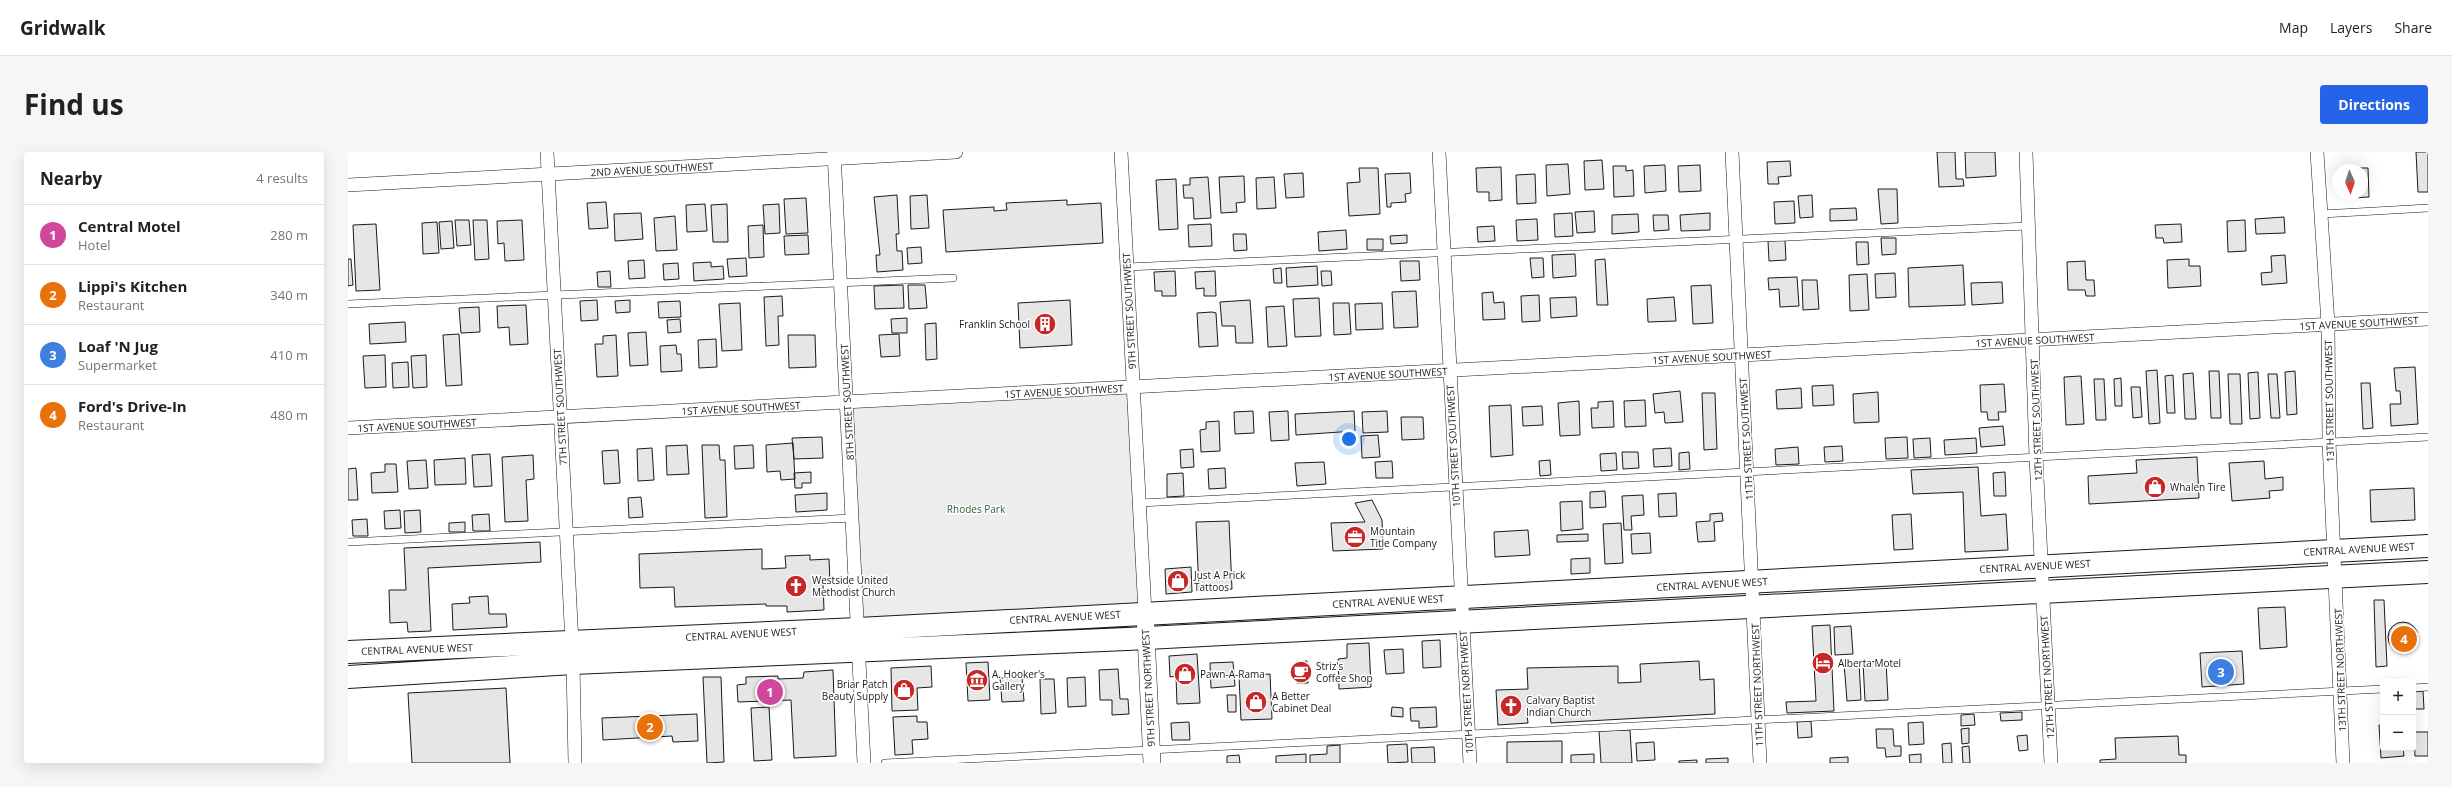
<!DOCTYPE html>
<meta charset="utf-8">
<style>
:root{--surface:#fff;--page:#f6f6f6;--text:#202124;--muted:#757577;--line:#e0e0e0;--accent:#2563eb}
body{margin:0;font-family:"Open Sans",sans-serif;background:var(--page);color:var(--text)}
.controls{position:absolute;right:12px;bottom:12px;display:grid;overflow:hidden;border-radius:4px;box-shadow:0 4px 16px #0002}
.controls button{width:36px;height:36px;display:grid;place-items:center;padding:0;border:0;border-bottom:1px solid var(--line);background:var(--surface);color:var(--text);font:20px sans-serif}
.compass{position:absolute;left:1984px;top:12px;width:36px;height:36px;border-radius:50%;background:var(--surface);box-shadow:0 4px 16px #0002;rotate:177deg}
.you{position:absolute;left:1001px;top:287px;width:14px;height:14px;margin:-10px;border:3px solid #fff;border-radius:50%;background:#1a73e8;box-shadow:0 0 0 6px #1a73e833}
.badge{display:grid;place-items:center;width:26px;height:26px;border-radius:50%;background:var(--accent);color:#fff;font-size:13px;font-weight:700}
.pin{position:absolute;translate:-50% -50%;border:2px solid #fff;box-shadow:0 1px 4px #0006}
.list{margin:0;padding:0;list-style:none}
h2{display:flex;justify-content:space-between;align-items:center;height:52px;margin:0;padding:0 16px;font-size:17px}
h2 small{font-size:13px;font-weight:400;color:var(--muted)}
.list li{display:grid;grid-template-columns:26px 1fr auto;gap:12px;align-items:center;box-sizing:border-box;height:60px;padding:0 16px;border-top:1px solid var(--line)}
.list b{display:block;font-size:15px;white-space:nowrap}
.list p{margin:0;font-size:13px;white-space:nowrap;color:var(--muted)}
.list em{font-size:13px;font-style:normal;color:var(--muted)}
.map{position:relative;flex:none;width:2080px;height:611px;overflow:hidden;border-radius:4px}
header{display:flex;align-items:center;gap:24px;box-sizing:border-box;height:56px;padding:0 20px;background:var(--surface);border-bottom:1px solid var(--line)}
header strong{font-size:19px}
nav{display:flex;gap:22px;margin-inline-start:auto;font-size:14px}
.intro{display:flex;align-items:center;justify-content:space-between;box-sizing:border-box;height:96px;padding:0 24px}
h1{margin:0;font-size:28px}
.button{padding:10px 18px;border-radius:4px;background:var(--accent);color:#fff;font-size:14px;font-weight:700}
main{display:flex;gap:24px;padding:0 24px}
aside{flex:1;background:var(--surface);border-radius:4px;box-shadow:0 4px 16px #0002}
.map>svg:first-child{display:block}
</style>
<header>
<strong>Gridwalk</strong>
<nav><a>Map</a><a>Layers</a><a>Share</a></nav>
</header>
<div class="intro"><h1>Find us</h1><a class="button">Directions</a></div>
<main>
<aside>
<h2>Nearby<small>4 results</small></h2>
<ul class="list">
<li><span class="badge" style="background:#d1479c">1</span><div><b>Central Motel</b><p>Hotel</p></div><em>280 m</em></li>
<li><span class="badge" style="background:#e8710a">2</span><div><b>Lippi's Kitchen</b><p>Restaurant</p></div><em>340 m</em></li>
<li><span class="badge" style="background:#3f7fe0">3</span><div><b>Loaf 'N Jug</b><p>Supermarket</p></div><em>410 m</em></li>
<li><span class="badge" style="background:#e8710a">4</span><div><b>Ford's Drive-In</b><p>Restaurant</p></div><em>480 m</em></li>
</ul>
</aside>
<div class="map">
<svg width="2080" height="611" viewBox="0 0 2080 611">
<rect width="100%" height="100%" fill="#fff"/>
<path fill="#ededed" stroke="#6a6a6a" d="M785 236 797 461 510 477 499 250Z"/>
<path fill="#e6e6e6" stroke="#1a1a1a" d="M1589 0H1607L1608 27H1615L1616 34 1591 35Z
M1617 0H1647L1648 24 1618 26Z
M2068 0H2080V40H2070Z
M1254 8 1256 37 1237 38 1236 9Z
M1442 9 1443 24 1430 25 1431 32H1420L1419 10Z
M1220 12 1222 42 1199 44 1198 13Z
M1317 13 1318 39 1297 41 1296 14Z
M1352 13 1353 39 1331 40 1330 14Z
M1265 14H1278V19L1285 18 1286 44 1266 45Z
M1153 15 1154 48 1141 49V40H1129L1128 16Z
M1011 16H1030L1032 62 1001 64 999 31 1012 30Z
M2003 16H2020L2021 45 2004 46V42H2014V18Z
M955 21 956 45 938 46 936 22Z
M1062 21 1063 41 1057 42 1058 50 1043 51V55H1039L1037 22Z
M1187 22 1188 51 1169 52 1168 23Z
M896 24 897 50 888 51 889 60 873 61 871 25Z
M860 25 863 66 846 67 845 46H836L835 33H842V26Z
M926 25 928 56 909 57 908 26Z
M828 27 830 77 811 78 808 28Z
M1530 37H1549L1550 71 1533 72Z
M549 43 551 82H548L549 99H554L555 118 529 120 528 103H532L526 45Z
M579 43 581 76 563 77 562 44Z
M1464 43 1465 65 1452 66 1450 44Z
M458 46 460 81 438 82 436 47Z
M719 48V53L753 51 755 91 598 100 595 58 646 55V59L659 58 658 51Z
M1446 49 1447 71 1427 72 1426 50Z
M258 50 260 76 241 77 239 51Z
M357 52 359 79 339 80 338 53Z
M379 52 380 90H365L363 53Z
M431 52 432 81 417 82 415 53Z
M1508 56 1509 68 1482 69V57Z
M1246 59 1247 80 1229 81 1227 60Z
M293 61 295 87 267 89 266 62Z
M1224 61 1225 84 1207 85 1206 62Z
M1362 61V78L1333 79 1332 63Z
M1290 62 1291 80 1264 82V63Z
M1305 63H1320L1321 78 1306 79Z
M327 64 329 98 308 99 306 66Z
M1936 65 1937 81 1908 82 1907 67Z
M1189 67 1190 88 1169 89 1168 68Z
M107 68H121L123 93 109 94Z
M125 68H139L141 107 127 108Z
M174 68 176 108 157 109 156 91 150 92 149 69Z
M1897 68 1898 99 1880 100 1879 69Z
M104 69 106 96 93 97 91 70Z
M89 70 91 101 75 102 74 71Z
M28 72 32 138 8 139 5 73Z
M863 72 864 94 841 95 840 73Z
M1833 72 1834 90 1816 91 1815 86H1808L1807 73Z
M415 73 416 105 401 106 400 74Z
M1146 74 1147 89 1130 90 1129 75Z
M998 78 999 97 971 99 970 80Z
M885 82H898L899 98 886 99Z
M460 83 461 102 437 103 436 84Z
M1059 83V91L1043 92 1042 84Z
M1533 86H1548V102L1534 103Z
M1019 87H1035V98H1019Z
M1437 88 1438 108 1421 109 1420 89Z
M1508 90H1520L1521 112 1509 113Z
M573 95 574 111 560 112 559 96Z
M1227 102 1228 124 1205 126 1204 103Z
M1937 103 1939 131 1914 133 1913 121 1924 120 1923 104Z
M398 106 399 124 381 125 379 107Z
M1182 106H1195L1196 125 1184 126Z
M0 107H3L5 133 0 134Z
M1257 107 1260 153H1249L1247 108Z
M1841 107V114H1852L1853 134 1820 136 1819 108Z
M296 108 297 126 281 127 280 109Z
M1052 109H1071L1072 128 1053 129Z
M1737 109 1738 128H1746L1747 144H1738L1737 138H1720L1719 110Z
M363 110V115L375 114 376 127 346 129 345 111Z
M330 111 331 127 316 128 315 112Z
M1615 113 1617 153 1561 155 1560 116Z
M969 114 970 133 939 135 938 116Z
M933 116 934 131H926L925 117Z
M262 119 263 135H250L249 120Z
M827 119 828 144H814V139H807L806 120Z
M867 119 868 144H856V136L848 137 847 120Z
M973 119H983L984 133 974 134Z
M1547 121 1548 145 1528 146 1527 122Z
M1519 122 1521 158 1502 159 1501 123Z
M1449 125 1451 154 1432 155 1431 137 1421 138 1420 126Z
M1454 128H1469L1471 157 1455 158Z
M1654 130 1655 151 1624 153 1623 131Z
M555 133 556 156 527 157 526 134Z
M560 133H577L579 156 561 157Z
M1363 133 1365 171 1345 172 1343 134Z
M1068 139 1070 175 1046 176 1044 140Z
M1145 140 1146 151 1156 150 1157 167 1135 168 1134 141Z
M1191 143 1192 169 1174 170 1173 144Z
M434 144 435 164H430L431 193 418 194 416 145Z
M1228 145 1229 164 1203 166 1202 146Z
M1326 145 1328 169 1300 170 1299 147Z
M971 146 973 184 947 185 945 147Z
M249 148 250 168 233 169 232 149Z
M282 148V160L268 161 267 149Z
M722 148 724 193 672 196 670 151Z
M902 148 905 191H888L887 174H874L872 150Z
M332 149 333 165 311 166 310 150Z
M392 151 394 198 374 199 371 152Z
M985 151H1001L1003 182 986 183Z
M1034 151 1035 177 1008 178 1007 152Z
M178 153 180 192 162 193 161 175 150 176 149 154Z
M936 154 939 194 920 195 918 155Z
M131 155 132 180 113 181 111 156Z
M864 160 868 161 870 194 851 195 849 161Z
M559 166V181H544L543 167Z
M332 167 333 180 320 181 319 168Z
M57 170 58 190 22 192 21 172Z
M588 171 589 207 578 208 577 172Z
M298 180 300 213 282 214 280 181Z
M111 182 114 233 98 234 95 183Z
M551 182 552 204 533 205 531 183Z
M268 183 270 224 249 225 247 192H255V184Z
M440 183H467L468 215 441 216Z
M368 187 369 215 351 216 350 188Z
M328 193 329 202H333L334 219 313 220 312 194Z
M37 203 38 235 17 236 15 204Z
M78 203 79 235 65 236 63 204Z
M60 210 61 235 45 236 44 211Z
M2067 215 2070 272 2043 274 2042 252H2053L2052 239H2048L2046 216Z
M1809 218 1812 271 1801 272 1798 219Z
M1861 219H1871L1873 266H1863Z
M1947 219 1949 262 1939 263 1937 220Z
M1910 220 1912 266 1902 267 1900 221Z
M1845 221 1848 267H1837L1835 222Z
M1880 222H1892L1894 272H1882Z
M1920 222H1929L1932 266H1923Z
M1825 223 1827 261H1819L1817 224Z
M1733 224 1736 272 1718 273 1716 225Z
M1773 226 1774 254H1767L1766 227Z
M1746 227H1756L1758 268H1748Z
M2013 231H2022L2025 276 2015 277Z
M1656 232 1658 260H1650L1651 268H1640L1639 260H1633L1632 233Z
M1485 233 1486 253 1465 254 1464 234Z
M1783 235H1792L1794 265 1785 266Z
M1453 236 1454 256 1429 257 1428 238Z
M1332 239 1335 270 1317 271 1316 260 1307 261 1305 242Z
M1530 240 1531 270 1506 271 1505 242Z
M1354 241H1367L1369 297 1356 298Z
M1297 248 1298 274 1277 275 1276 249Z
M1231 249 1232 283 1212 284 1210 251Z
M1265 249 1266 275 1244 276 1243 256H1250V250Z
M1163 253 1165 303 1143 305 1141 254Z
M1194 254 1195 273 1175 274 1174 255Z
M905 259 906 281 887 282 886 260Z
M940 259 941 288 923 289 921 260Z
M1006 259 1007 279 948 283 947 262Z
M1039 259 1040 280 1015 281 1014 260Z
M1053 265H1075L1076 287 1054 288Z
M871 269 872 299 853 300 852 278 858 277V270Z
M1655 274 1657 293 1633 295 1631 276Z
M1030 283 1032 305 1014 306 1013 284Z
M474 285 475 306 446 307 444 286Z
M1559 285 1560 306 1538 307 1537 286Z
M1582 286 1583 305 1566 306 1565 287Z
M1628 286 1629 301 1597 303 1596 288Z
M445 291 447 327 433 328 432 319 419 320 418 293Z
M339 293 341 322 319 323 318 294Z
M354 293H371L372 308H377L379 365 357 366Z
M405 293 406 316 387 317 386 294Z
M1494 294 1495 309 1477 310 1476 295Z
M1450 295 1451 312 1428 313 1427 297Z
M304 296 306 328 290 329 289 297Z
M1323 296 1324 314 1306 315 1305 297Z
M845 297 846 315 833 316 832 298Z
M270 298 272 331 256 332 254 299Z
M1274 300H1290L1291 316 1275 317Z
M1341 300 1342 317 1331 318V301Z
M1268 301 1269 318 1253 319 1252 302Z
M142 302 144 334 126 335 124 303Z
M185 303 186 327 178 328 180 369 157 370 154 305Z
M1849 305 1851 346 1741 352 1740 324 1789 321 1788 308Z
M117 306 118 332 87 333 86 308Z
M78 308 80 336 61 337 59 309Z
M1202 308 1203 323 1192 324 1191 309Z
M1044 309 1045 326H1028L1027 310Z
M1916 309 1917 327 1935 325V338L1921 339 1922 346 1884 349 1881 311Z
M976 310 978 332 949 334 947 311Z
M37 312H48L50 340 24 341 23 321 37 320Z
M1630 315 1633 364 1658 362 1660 398 1617 400 1615 340 1565 342 1563 318Z
M8 316 10 348H0V317Z
M877 316 878 336 861 337 860 317Z
M463 320V331H454V336H447L446 321Z
M1657 320 1658 344H1646L1645 321Z
M835 321 836 344 819 345V322Z
M2066 336 2067 368 2023 370 2022 338Z
M1257 339 1258 355 1242 356V340Z
M479 341V358L448 360 447 343Z
M1328 341 1329 364 1311 365 1310 342Z
M1295 343 1296 363 1283 364 1284 378H1276L1274 344Z
M293 345 295 365 281 366 280 346Z
M1024 348 1034 368 1035 397 985 399 983 371 1017 370 1007 351Z
M1234 349 1235 377 1213 379 1212 350Z
M52 358 53 376 37 377 36 359Z
M72 358 73 380 57 381 56 359Z
M1374 361 1375 369 1366 370 1367 389 1350 390 1348 370 1362 369V362Z
M141 362 142 379H125L124 363Z
M1563 362 1565 397 1546 398 1544 363Z
M19 367 20 384H5L4 368Z
M881 369 884 437 851 439 848 370Z
M117 370V380H101V371Z
M1273 371 1275 411 1257 412 1255 372Z
M1180 378 1182 403 1147 405 1146 380Z
M1302 381 1303 401 1284 402 1283 382Z
M1240 382V389L1209 390V383Z
M192 390 193 410 80 416 83 479 60 480 59 470 42 471 41 438H58L56 396Z
M414 397V417L438 416 437 404 462 403V408L481 407 482 431H475L476 458 439 460V454H418V452L327 455 326 435 292 436 291 402Z
M1242 406V421L1223 422V407Z
M843 415 844 440 818 442 817 417Z
M140 444 141 462H158L159 475 105 478 104 452 122 451 121 445Z
M2026 448H2036L2039 514 2028 515Z
M1937 455 1939 495 1912 497 1910 456Z
M2040 485a15 15 0 1 1 30 0a15 15 0 1 1-30 0Z
M1482 473 1486 559 1439 561 1438 550 1468 549 1464 474Z
M1503 474 1505 502 1487 503 1486 475Z
M1092 488 1093 515 1075 516 1074 489Z
M1021 491 1023 535 991 537 990 507 999 506V492Z
M1055 497 1056 521 1038 522 1036 498Z
M1894 499 1896 532 1854 535 1852 501Z
M849 502 852 551 829 552 828 524 822 525 821 504Z
M959 509 960 531H949L948 510Z
M1351 509 1352 528 1366 527 1367 562 1203 571 1202 561 1179 562 1180 571 1150 573 1148 538 1180 537 1179 516 1270 514V531L1293 530 1292 512Z
M1538 509 1540 548 1517 549 1515 510Z
M640 510 642 548 620 549 618 511Z
M885 510 887 534 863 536 862 511Z
M1511 510 1513 548 1499 549 1496 511Z
M583 514 584 535 569 536 570 558 544 559 543 516Z
M770 517 772 547H780L781 562 764 563V548H752L751 518Z
M485 518 488 604 446 606 443 548 390 550 389 533 398 532V525L430 524V527L455 526 456 520Z
M922 522 924 567 893 568 891 524Z
M355 525H373L376 610 359 611Z
M674 525 676 549 654 550 652 526Z
M737 525 738 554 720 555 719 526Z
M692 527H706L708 561 693 562Z
M158 536 162 611H64L60 541Z
M2075 539 2076 557H2065V540Z
M879 543H888V560H880Z
M421 555 424 608 406 609 403 556Z
M1044 555 1055 556V565L1043 564Z
M1088 555 1089 575 1071 576V569H1063L1062 556Z
M1674 560V568L1653 569 1652 561Z
M349 562 350 589 325 590 324 584 255 588 254 566Z
M1626 562 1627 573 1613 574V563Z
M569 564V570H579L580 587 564 588 565 602 547 603 545 565Z
M1463 569 1464 585 1450 586 1449 570Z
M841 570 842 588H824L823 571Z
M1575 570 1576 592 1561 593 1560 571Z
M2031 573H2035V596H2055L2056 604 2033 606Z
M1621 576V591L1614 592 1613 577Z
M1528 577H1545L1546 594H1553V604L1538 605 1537 596H1529Z
M1282 578 1284 611H1253L1251 579Z
M2066 580H2080V604H2067Z
M1679 583 1680 598 1671 599 1669 584Z
M1830 584 1831 603H1838V611H1752V608L1768 607 1767 586Z
M1214 589V611H1159V590Z
M1306 590 1307 608 1289 609 1288 591Z
M1603 591 1604 611H1595L1594 592Z
M1059 592 1060 610 1040 611 1039 593Z
M992 593V611H962V603L979 602V594Z
M1621 594 1622 611H1615L1614 595Z
M1086 595 1087 611H1064L1063 596Z
M958 602V611H928V604Z
M1246 602V611H1223V603Z
M1573 602V611H1562L1561 603Z
M891 603 892 611H879V604Z
M1500 605V611H1482V606Z
M1380 606V611H1358V607Z
M1349 608V611H1331V609Z"/>
<g fill="none" stroke-linecap="round" stroke-linejoin="round">
<g stroke="#1a1a1a" stroke-width="8">
<path id="service" d="M1974 62 2080 56
M779 115 1680 74
M0 152 605 126
M792 351 2080 285
M0 390 505 366
M2065 536 2080 535
M537 611 2035 537"/>
</g>
<g stroke="#1a1a1a" stroke-width="14">
<path id="minor" d="M199 0 225 511 227 611
M486 0 516 611
M773 0 797 461
M1091 0 1122 611
M1384 0 1412 611
M1678 0 1688 305 1703 611
M1969 0 1980 172 1981 290 1995 611
M0 33 608 0
M0 276 2080 167"/>
</g>
<g stroke="#1a1a1a" stroke-width="18">
<path id="tertiary" d="M797 461 804 611"/>
</g>
<g stroke="#1a1a1a" stroke-width="24">
<path id="trunk" d="M0 500 510 477 2080 394
M0 525 225 511 779 487 2080 420"/>
</g>
<use href="#service" stroke="#fff" stroke-width="7"/>
<use href="#minor" stroke="#fff" stroke-width="13"/>
<use href="#tertiary" stroke="#fff" stroke-width="17"/>
<use href="#trunk" stroke="#fff" stroke-width="22"/>
</g>
<defs>
<g id="building-disc" transform="scale(1.15)"><circle r="9.5" fill="#c62828" stroke="#fff"/><path d="M-4-6H4V6H1V3H-1V6H-4ZM-2.5-4.3h1.7v1.8h-1.7ZM.8-4.3h1.7v1.8H.8ZM-2.5-1h1.7V.8h-1.7ZM.8-1h1.7V.8H.8Z" fill="#fff"/></g>
<g id="shop-disc" transform="scale(1.15)"><circle r="9.5" fill="#c62828" stroke="#fff"/><path d="M-5-2.5h2.3a2.7 3.5 0 0 1 5.4 0H5L5.5 6h-11ZM-1.5-2.5h3a1.5 2.3 0 0 0-3 0Z" fill="#fff"/></g>
<g id="office-disc" transform="scale(1.15)"><circle r="9.5" fill="#c62828" stroke="#fff"/><path d="M-6-3h4V-5.5h4V-3h4V5H-6ZM-1-4.5V-3h2v-1.5ZM-6 0V1H6V0Z" fill="#fff"/></g>
<g id="church-disc" transform="scale(1.15)"><circle r="9.5" fill="#c62828" stroke="#fff"/><path d="M-1.2-6h2.4v3.5h3.3v2.4h-3.3V6h-2.4V-.1h-3.3v-2.4h3.3Z" fill="#fff"/></g>
<g id="hotel-disc" transform="scale(1.15)"><circle r="9.5" fill="#c62828" stroke="#fff"/><path d="M-6-4.5h1.5V1H6V5H4.5V3h-9V5H-6ZM-4 0a1.8 1.8 0 1 1 3.6 0ZM.5 0V-2.5h3Q6-2.5 6 0Z" fill="#fff"/></g>
<g id="cafe-disc" transform="scale(1.15)"><circle r="9.5" fill="#c62828" stroke="#fff"/><path d="M-5.5-4.5H6V0H3Q3 3.5 0 3.5H-2.5Q-5.5 3.5-5.5 0ZM3-3.2v2h1.7v-2ZM-6 4.5H4V6H-6Z" fill="#fff"/></g>
<g id="museum-disc" transform="scale(1.15)"><circle r="9.5" fill="#c62828" stroke="#fff"/><path d="M0-6L6-3V-2H-6V-3ZM-5-1h2V3h-2ZM-1-1h2V3h-2ZM3-1h2V3H3ZM-6 4H6V6H-6Z" fill="#fff"/></g>
</defs>
<g fill-rule="evenodd">
<use href="#building-disc" x="697" y="172"/>
<use href="#shop-disc" x="1807" y="335"/>
<use href="#office-disc" x="1007" y="385"/>
<use href="#shop-disc" x="830" y="429"/>
<use href="#church-disc" x="448" y="434"/>
<use href="#hotel-disc" x="1475" y="511"/>
<use href="#cafe-disc" x="953" y="520"/>
<use href="#shop-disc" x="837" y="522"/>
<use href="#museum-disc" x="629" y="528"/>
<use href="#shop-disc" x="556" y="538"/>
<use href="#shop-disc" x="908" y="550"/>
<use href="#church-disc" x="1163" y="554"/>
</g>
<g text-anchor="middle" dominant-baseline="central" stroke-width="3" stroke-linejoin="round" paint-order="stroke">
<g font-size="10" fill="#1a1a1a" stroke="#fff">
<text transform="translate(304 17) rotate(-3)">2ND AVENUE SOUTHWEST</text>
<text transform="translate(781 159) rotate(-93)">9TH STREET SOUTHWEST</text>
<text transform="translate(2011 171) rotate(-3)">1ST AVENUE SOUTHWEST</text>
<text transform="translate(1687 188) rotate(-3)">1ST AVENUE SOUTHWEST</text>
<text transform="translate(1364 205) rotate(-3)">1ST AVENUE SOUTHWEST</text>
<text transform="translate(1040 222) rotate(-3)">1ST AVENUE SOUTHWEST</text>
<text transform="translate(716 239) rotate(-3)">1ST AVENUE SOUTHWEST</text>
<text transform="translate(1981 249) rotate(-91)">13TH STREET SOUTHWEST</text>
<text transform="translate(499 250) rotate(-93)">8TH STREET SOUTHWEST</text>
<text transform="translate(212 255) rotate(-93)">7TH STREET SOUTHWEST</text>
<text transform="translate(393 256) rotate(-3)">1ST AVENUE SOUTHWEST</text>
<text transform="translate(1688 268) rotate(-92)">12TH STREET SOUTHWEST</text>
<text transform="translate(69 273) rotate(-3)">1ST AVENUE SOUTHWEST</text>
<text transform="translate(1398 287) rotate(-93)">11TH STREET SOUTHWEST</text>
<text transform="translate(1105 294) rotate(-93)">10TH STREET SOUTHWEST</text>
<text transform="translate(2011 397) rotate(-3)">CENTRAL AVENUE WEST</text>
<text transform="translate(1687 414) rotate(-3)">CENTRAL AVENUE WEST</text>
<text transform="translate(1364 432) rotate(-3)">CENTRAL AVENUE WEST</text>
<text transform="translate(1040 449) rotate(-3)">CENTRAL AVENUE WEST</text>
<text transform="translate(717 465) rotate(-3)">CENTRAL AVENUE WEST</text>
<text transform="translate(393 482) rotate(-3)">CENTRAL AVENUE WEST</text>
<text transform="translate(69 497) rotate(-2)">CENTRAL AVENUE WEST</text>
<text transform="translate(1992 518) rotate(-92)">13TH STREET NORTHWEST</text>
<text transform="translate(1699 525) rotate(-93)">12TH STREET NORTHWEST</text>
<text transform="translate(1409 533) rotate(-92)">11TH STREET NORTHWEST</text>
<text transform="translate(800 536) rotate(-93)">9TH STREET NORTHWEST</text>
<text transform="translate(1118 540) rotate(-93)">10TH STREET NORTHWEST</text>
</g>
<g font-size="10" fill="#1a1a1a" stroke="#fff" text-anchor="start">
<text x="682" y="172" text-anchor="end">Franklin School</text>
<text x="1822" y="335">Whalen Tire</text>
<text x="1022" y="379">Mountain<tspan x="1022" dy="12">Title Company</tspan></text>
<text x="846" y="423">Just A Prick<tspan x="846" dy="12">Tattoos</tspan></text>
<text x="464" y="428">Westside United<tspan x="464" dy="12">Methodist Church</tspan></text>
<text x="1490" y="511">Alberta Motel</text>
<text x="968" y="514">Striz's<tspan x="968" dy="12">Coffee Shop</tspan></text>
<text x="644" y="522">A. Hooker's<tspan x="644" dy="12">Gallery</tspan></text>
<text x="852" y="522">Pawn-A-Rama</text>
<text x="540" y="532" text-anchor="end">Briar Patch<tspan x="540" dy="12">Beauty Supply</tspan></text>
<text x="924" y="544">A Better<tspan x="924" dy="12">Cabinet Deal</tspan></text>
<text x="1178" y="548">Calvary Baptist<tspan x="1178" dy="12">Indian Church</tspan></text>
</g>
<g font-size="10" fill="#2b5a34" stroke="#fff">
<text x="628" y="357">Rhodes Park</text>
</g>
</g>
</svg>
<div class="controls">
<button>+</button>
<button>−</button>
</div>
<svg class="compass" viewBox="-18 -18 36 36"><path d="M0-13l5 13h-10z" fill="#e53935"/><path d="M0 13l5-13h-10z" fill="#757577"/></svg>
<div class="you"></div>
<div class="pin badge" style="left:422px;top:540px;background:#d1479c">1</div>
<div class="pin badge" style="left:302px;top:575px;background:#e8710a">2</div>
<div class="pin badge" style="left:1873px;top:520px;background:#3f7fe0">3</div>
<div class="pin badge" style="left:2056px;top:487px;background:#e8710a">4</div>
</div>
</main>
